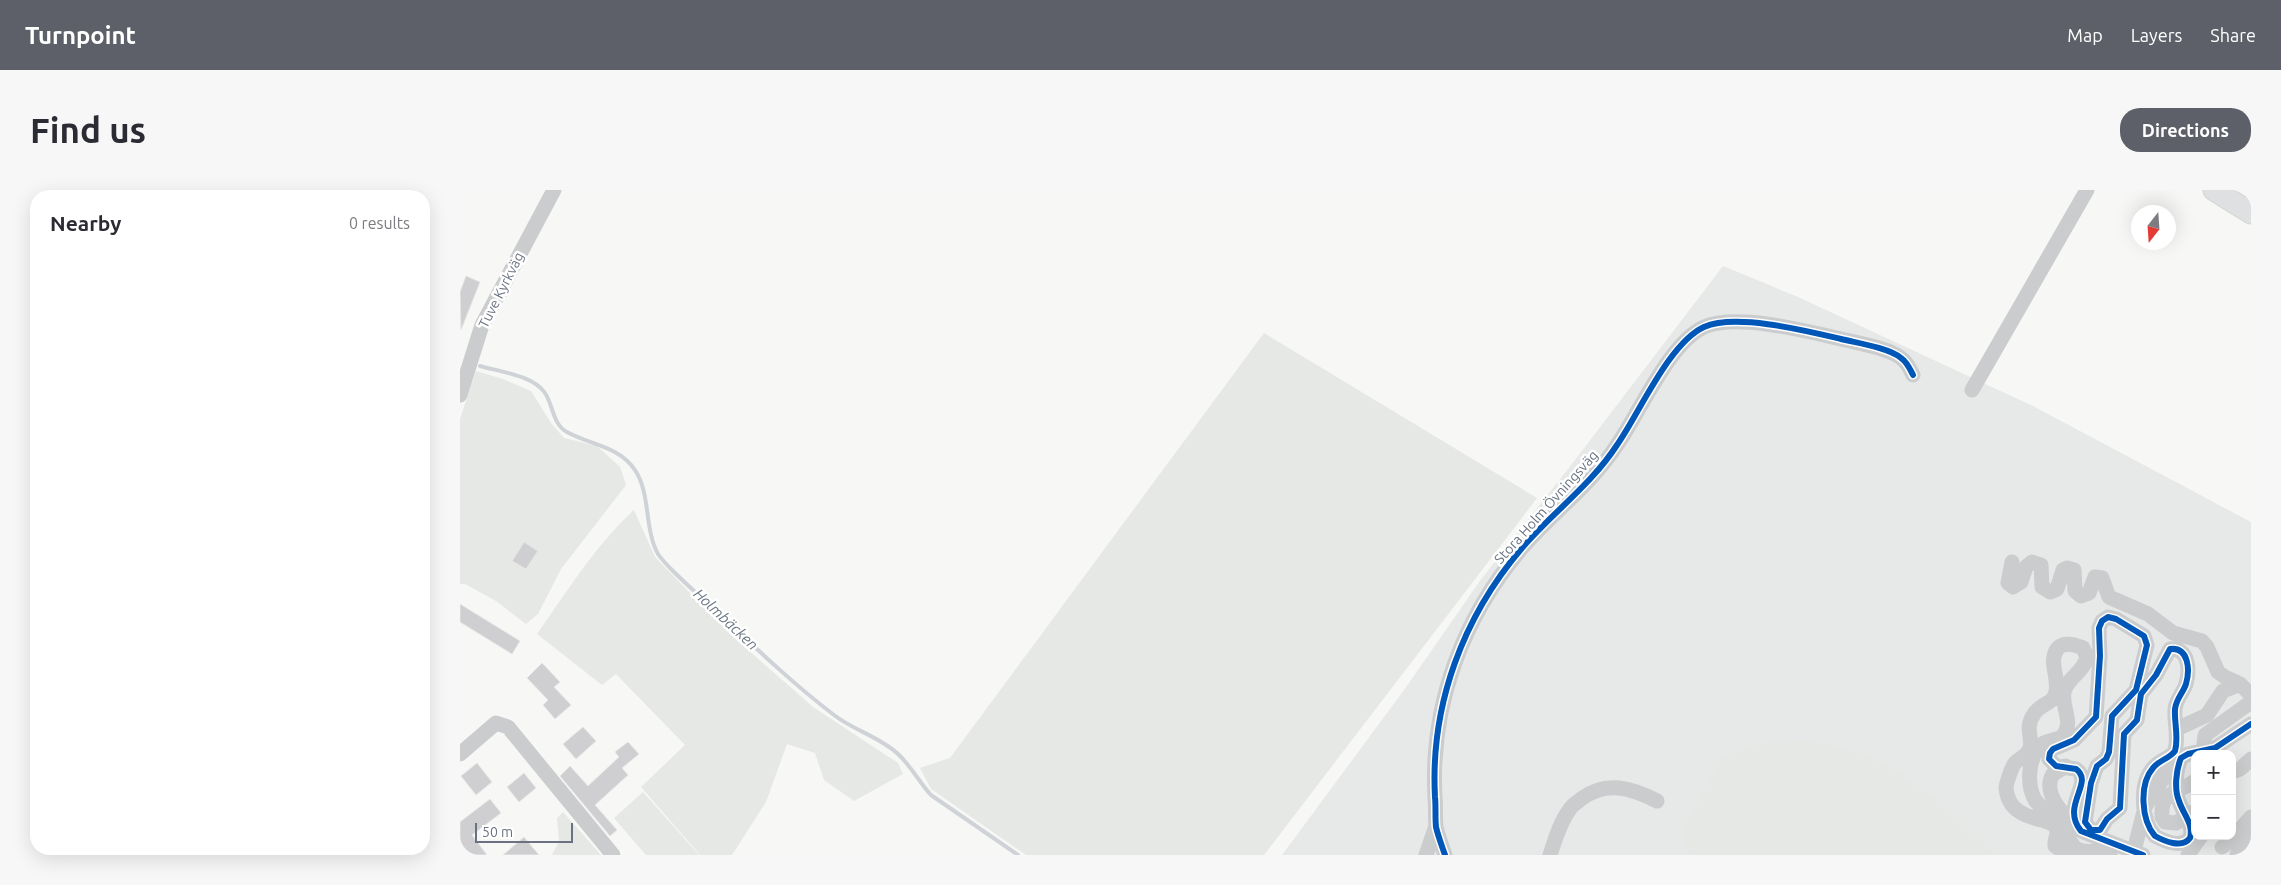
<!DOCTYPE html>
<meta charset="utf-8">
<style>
:root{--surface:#fff;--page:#f7f7f7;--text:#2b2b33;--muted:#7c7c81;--line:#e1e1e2;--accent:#5d6069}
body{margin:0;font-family:Ubuntu,sans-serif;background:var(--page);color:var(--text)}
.controls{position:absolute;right:15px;bottom:15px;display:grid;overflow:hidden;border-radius:10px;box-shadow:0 5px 20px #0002}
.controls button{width:45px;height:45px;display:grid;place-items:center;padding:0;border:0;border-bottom:1px solid var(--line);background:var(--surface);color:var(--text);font:25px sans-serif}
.compass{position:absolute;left:1671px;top:15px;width:45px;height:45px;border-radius:50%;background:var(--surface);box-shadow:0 5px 20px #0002;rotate:197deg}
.scale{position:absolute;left:15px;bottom:12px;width:98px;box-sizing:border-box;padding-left:5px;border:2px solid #6a7282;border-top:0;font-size:14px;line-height:18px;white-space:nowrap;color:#6a7282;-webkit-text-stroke:4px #fff;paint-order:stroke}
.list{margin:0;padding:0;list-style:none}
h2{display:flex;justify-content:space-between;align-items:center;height:65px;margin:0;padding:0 20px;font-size:21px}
h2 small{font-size:16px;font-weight:400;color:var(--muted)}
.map{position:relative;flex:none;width:1791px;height:665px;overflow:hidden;border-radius:20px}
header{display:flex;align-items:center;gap:30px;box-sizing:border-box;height:70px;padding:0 25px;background:var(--accent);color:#fff}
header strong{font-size:24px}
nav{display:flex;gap:28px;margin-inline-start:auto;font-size:18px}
.intro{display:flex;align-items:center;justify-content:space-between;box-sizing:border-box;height:120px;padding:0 30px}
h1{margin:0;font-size:35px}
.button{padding:12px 22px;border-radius:20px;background:var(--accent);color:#fff;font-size:18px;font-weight:700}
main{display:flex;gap:30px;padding:0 30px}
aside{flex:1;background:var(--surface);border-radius:20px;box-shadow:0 5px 20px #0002}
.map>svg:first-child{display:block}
</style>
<header>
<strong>Turnpoint</strong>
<nav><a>Map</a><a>Layers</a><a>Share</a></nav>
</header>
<div class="intro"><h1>Find us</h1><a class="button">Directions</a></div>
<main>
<aside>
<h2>Nearby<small>0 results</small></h2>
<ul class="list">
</ul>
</aside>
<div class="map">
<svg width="1791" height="665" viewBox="0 0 1791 665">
<rect width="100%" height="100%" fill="#f7f7f6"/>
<path fill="#e7e8e8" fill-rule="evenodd" d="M1263 76 1338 107 1573 216 1791 332V665H822L944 500 1022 388 1115 270ZM1735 564H1772V646H1735Z"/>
<path fill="#e5e8e4" d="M804 143 1077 308 804 665H566L471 599 460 578 490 568Z
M16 181 43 189 71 201 91 233 104 248 137 256 160 277 166 295 101 379 78 424 66 434 36 411 5 394H0V229Z
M174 320 195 367 270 444 353 517 438 573 443 584 394 611 364 590 355 563 327 554 306 612 272 665H240L181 597 225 555 156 484 142 495 77 444C108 400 135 356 174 320Z
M1328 550C1421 553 1473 604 1536 665H1229L1225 644 1227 632 1259 575 1246 576C1272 561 1298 554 1328 550Z
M183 602 239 665H186L154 628Z
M103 622 141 665H92L99 651 97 628Z"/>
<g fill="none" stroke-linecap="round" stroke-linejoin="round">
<path stroke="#cfd3d7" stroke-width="4" d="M20 176C40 182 73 185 85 203 93 215 93 235 107 242 130 255 159 256 175 280 191 304 184 339 198 364 202 370 208 376 213 381 231 399 250 415 268 432 302 464 336 496 374 525 393 540 420 547 438 564 451 576 459 592 471 605L558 665"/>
</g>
<path fill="#cfcfd1" stroke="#e6e6e6" d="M6 86 20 92 1 140 0 102Z
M64 352 78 361 66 379 52 371Z
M0 414 60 451 52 464 0 432Z
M82 473 100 492 94 497 111 515 95 529 83 515 88 510 67 488Z
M123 537 136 551 116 569 103 554Z
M168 552 179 564 162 578 168 585 135 615 157 640 150 646 100 586 110 576 128 596 159 567 155 562Z
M17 573 32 592 16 605 1 586Z
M64 583 76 598 59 612 47 597Z
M30 609 41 623 12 645 27 665H8L0 655V632Z
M64 647 79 665H43Z"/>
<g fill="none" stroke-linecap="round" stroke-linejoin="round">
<g stroke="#d4d4d4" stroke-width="23">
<path id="secondary" d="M1754 0 1791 23"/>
</g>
<path stroke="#cbcccd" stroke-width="15" d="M1512 200 1627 0
M0 205 22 135 94 0
M1552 372 1548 393 1553 397 1561 392 1566 377 1572 372 1581 375 1582 397 1590 402 1597 399 1603 380 1607 378 1614 380 1615 401 1621 406 1629 403 1635 387 1642 388 1649 407 1688 424 1713 443 1742 451 1747 457 1758 482 1765 487 1780 494 1791 505
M1717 539 1747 525 1763 501 1780 494
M0 564 36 533 48 537 153 665
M1743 564 1745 545 1791 512
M1606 576 1593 584C1583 601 1599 620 1611 631
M1772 582 1780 579 1791 569
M1733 622 1716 633 1705 632 1702 627C1700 600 1719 603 1735 591
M1762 657 1769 652 1791 627
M966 665 976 636
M985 665C982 656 978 646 976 637 975 627 976 617 975 607 970 515 1003 427 1062 358 1093 322 1131 295 1157 255 1179 224 1209 153 1244 137 1276 123 1347 141 1381 149 1397 153 1429 158 1441 168 1447 172 1450 179 1453 185
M1090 665C1095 650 1100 632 1110 619 1112 615 1118 612 1121 609 1146 590 1172 598 1197 611
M1609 665 1595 656C1594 650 1599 643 1596 638 1592 626 1549 634 1546 598 1546 594 1552 576 1555 573 1559 568 1566 567 1569 560 1575 549 1563 540 1574 524 1579 515 1589 515 1594 507 1603 493 1586 472 1598 458 1605 451 1616 455 1623 458L1627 467C1624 482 1607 488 1604 502 1601 518 1615 533 1602 547 1596 550 1590 550 1584 553 1568 564 1566 594 1575 610 1581 619 1591 623 1598 631 1605 639 1608 653 1617 659 1627 665 1640 657 1650 665
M1673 665 1685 617 1704 587 1713 564
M1683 665 1621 641C1600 615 1635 593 1616 579L1596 576 1589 569 1590 563 1593 559 1614 550 1636 527 1640 466 1639 438 1642 431 1648 427 1656 429 1684 446 1687 455 1676 500 1652 526 1649 562 1646 569 1637 576 1631 593 1625 632 1631 640H1640L1647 629 1660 618 1664 544 1677 530 1681 504 1696 485 1710 459C1729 457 1730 480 1726 494 1723 503 1716 509 1715 519 1714 533 1719 547 1715 561 1709 569 1699 570 1693 578 1679 594 1681 630 1695 646 1704 651 1722 659 1730 648 1734 634 1723 624 1719 611 1714 599 1716 580 1721 568L1728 564 1755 558 1791 534
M1728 665 1741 646
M1777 665 1791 642"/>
<use href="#secondary" stroke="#dfe0e1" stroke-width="21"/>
<g stroke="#fff" stroke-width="9">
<path id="cycleway" d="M985 665C982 656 978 646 976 637 975 627 976 617 975 607 970 515 1003 427 1062 358 1093 322 1131 295 1157 255 1179 224 1209 153 1244 137 1276 123 1347 141 1381 149 1397 153 1429 158 1441 168 1447 172 1450 179 1453 185
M1683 665 1621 641C1600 615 1635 593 1616 579L1596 576 1589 569 1590 563 1593 559 1614 550 1636 527 1640 466 1639 438 1642 431 1648 427 1656 429 1684 446 1687 455 1676 500 1652 526 1649 562 1646 569 1637 576 1631 593 1625 632 1631 640H1640L1647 629 1660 618 1664 544 1677 530 1681 504 1696 485 1710 459C1729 457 1730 480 1726 494 1723 503 1716 509 1715 519 1714 533 1719 547 1715 561 1709 569 1699 570 1693 578 1679 594 1681 630 1695 646 1704 651 1722 659 1730 648 1734 634 1723 624 1719 611 1714 599 1716 580 1721 568L1728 564 1755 558 1791 534"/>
</g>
<use href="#cycleway" stroke="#0057b8" stroke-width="6"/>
</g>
<g text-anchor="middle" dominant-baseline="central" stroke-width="5" stroke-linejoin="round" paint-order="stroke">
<g font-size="14" fill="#6a7282" stroke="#fff">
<text transform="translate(41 100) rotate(-63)">Tuve Kyrkväg</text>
<text transform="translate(1086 317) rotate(-48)">Stora Holm Övningsväg</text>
</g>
<g font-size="15" font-style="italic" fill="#6c7885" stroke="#fff">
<text transform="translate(266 429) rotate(43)">Holmbäcken</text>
</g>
</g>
</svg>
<div class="controls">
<button>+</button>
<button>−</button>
</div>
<svg class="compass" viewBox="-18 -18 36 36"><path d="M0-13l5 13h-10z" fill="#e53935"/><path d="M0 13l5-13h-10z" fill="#7c7c81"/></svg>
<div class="scale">50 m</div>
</div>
</main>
